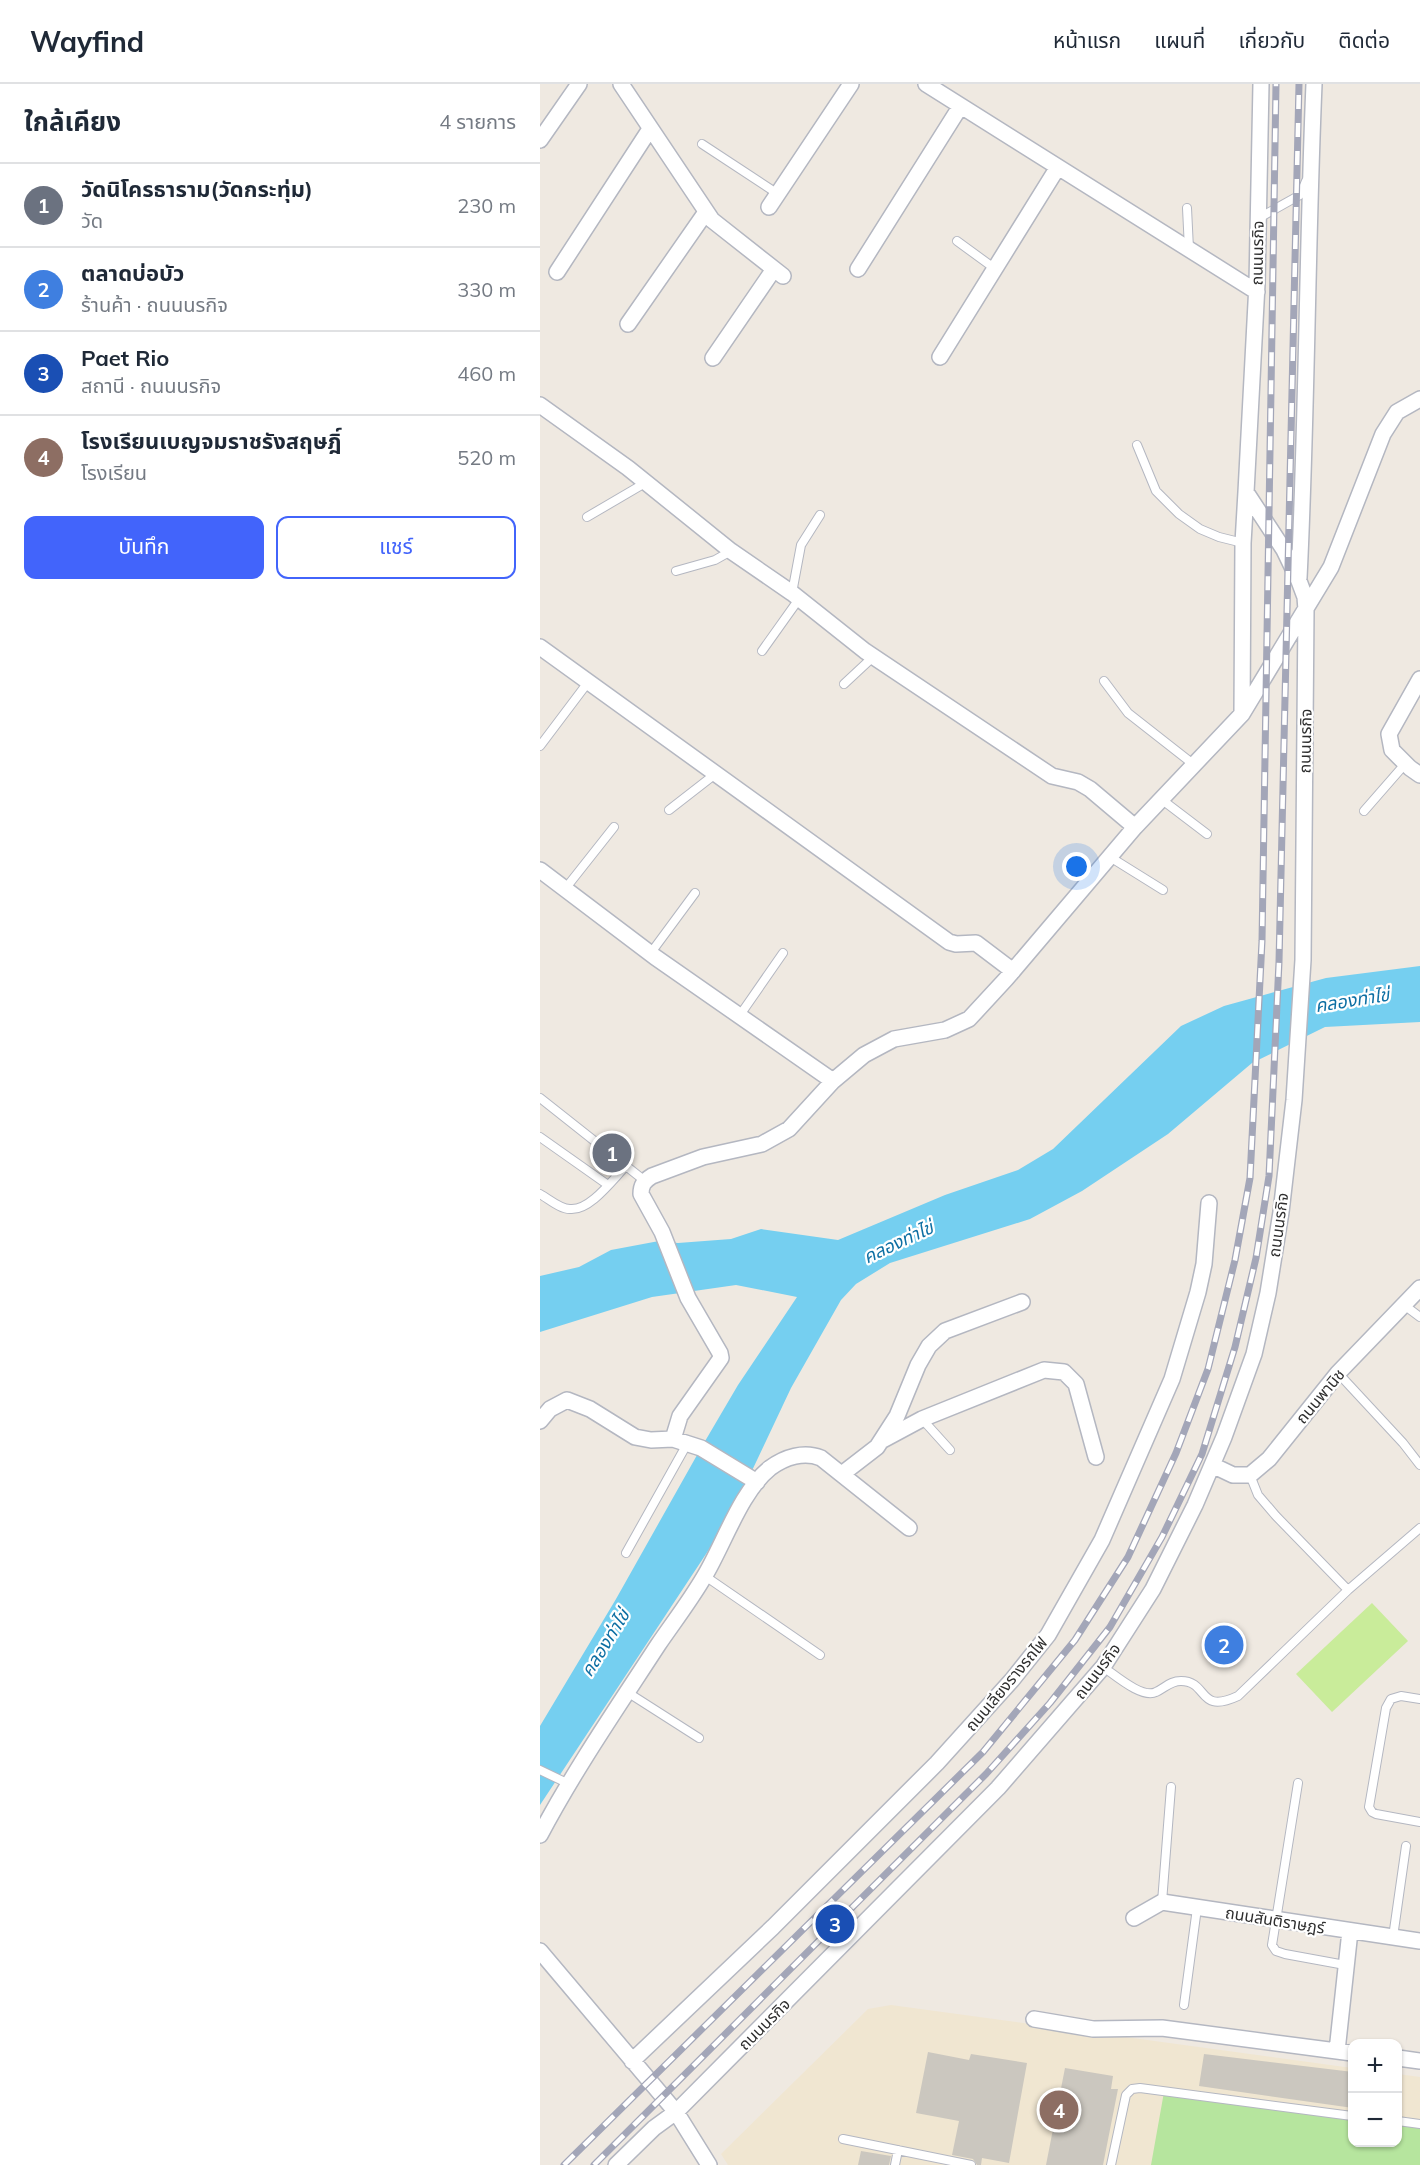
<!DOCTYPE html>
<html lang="th">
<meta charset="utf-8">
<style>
:root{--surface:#fff;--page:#f6f6f7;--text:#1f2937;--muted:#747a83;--line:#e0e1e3;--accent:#4264fb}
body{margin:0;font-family:Mulish,"Noto Sans Thai",sans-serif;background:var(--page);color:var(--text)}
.controls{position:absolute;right:18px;bottom:18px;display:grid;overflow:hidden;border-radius:12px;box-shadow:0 2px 4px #0004}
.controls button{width:54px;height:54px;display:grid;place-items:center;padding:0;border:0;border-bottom:2px solid var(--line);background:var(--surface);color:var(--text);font:30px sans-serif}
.you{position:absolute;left:537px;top:783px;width:21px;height:21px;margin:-15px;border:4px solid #fff;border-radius:50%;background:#1a73e8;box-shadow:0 0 0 9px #1a73e833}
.badge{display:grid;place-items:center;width:39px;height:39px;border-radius:50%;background:var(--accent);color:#fff;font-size:20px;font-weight:700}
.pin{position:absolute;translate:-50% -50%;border:3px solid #fff;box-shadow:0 2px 6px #0006}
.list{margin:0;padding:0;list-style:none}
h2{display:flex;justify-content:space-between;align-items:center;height:78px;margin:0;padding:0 24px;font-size:26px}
h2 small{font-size:20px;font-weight:400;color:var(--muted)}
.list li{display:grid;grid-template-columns:39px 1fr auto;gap:18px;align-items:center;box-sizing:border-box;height:84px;padding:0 24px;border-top:2px solid var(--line)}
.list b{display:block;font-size:22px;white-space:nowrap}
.list p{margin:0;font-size:20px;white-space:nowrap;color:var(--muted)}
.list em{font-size:20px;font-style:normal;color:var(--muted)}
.actions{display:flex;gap:12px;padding:18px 24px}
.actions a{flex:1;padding:14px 0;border:2px solid var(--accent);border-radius:12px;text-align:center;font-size:21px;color:var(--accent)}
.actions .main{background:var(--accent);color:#fff}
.map{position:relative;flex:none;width:880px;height:2081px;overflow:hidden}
header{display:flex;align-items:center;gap:36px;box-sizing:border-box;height:84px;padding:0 30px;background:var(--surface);border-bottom:2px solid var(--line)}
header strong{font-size:28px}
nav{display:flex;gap:33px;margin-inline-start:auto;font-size:21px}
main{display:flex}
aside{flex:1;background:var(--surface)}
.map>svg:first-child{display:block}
</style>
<header>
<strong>Wayfind</strong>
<nav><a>หน้าแรก</a><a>แผนที่</a><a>เกี่ยวกับ</a><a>ติดต่อ</a></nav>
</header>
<main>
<aside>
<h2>ใกล้เคียง<small>4 รายการ</small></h2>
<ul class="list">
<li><span class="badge" style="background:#6b7280">1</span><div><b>วัดนิโครธาราม(วัดกระทุ่ม)</b><p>วัด</p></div><em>230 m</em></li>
<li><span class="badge" style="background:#3f7fe0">2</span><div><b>ตลาดบ่อบัว</b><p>ร้านค้า · ถนนนรกิจ</p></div><em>330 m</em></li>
<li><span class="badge" style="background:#1a4fb4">3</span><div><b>Paet Rio</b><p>สถานี · ถนนนรกิจ</p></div><em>460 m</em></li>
<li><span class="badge" style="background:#8d6e63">4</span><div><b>โรงเรียนเบญจมราชรังสฤษฎิ์</b><p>โรงเรียน</p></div><em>520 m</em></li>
</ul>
<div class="actions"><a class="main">บันทึก</a><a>แชร์</a></div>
</aside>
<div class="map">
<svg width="880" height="2081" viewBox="0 0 880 2081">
<rect width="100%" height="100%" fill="#efe9e1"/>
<path fill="#f0e6d1" d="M351 1921 812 1984V2058H858V1990L880 1993V2081H188L181 2070 328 1925Z"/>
<path fill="#b6e59e" d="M624 2008 812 2032V2058H858V2037L880 2040V2081H611Z"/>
<path fill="#c9ec9a" d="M832 1519 868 1557 792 1628 756 1590Z"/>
<path fill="#75cff0" d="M880 882V938L785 943 712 979 628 1050 542 1107 490 1135 350 1179 316 1200 301 1216 251 1304 200 1412 168 1467 0 1721V1642L76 1515 161 1364 198 1301 257 1213 196 1201 112 1213 0 1248V1192L39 1183 71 1166 119 1157 138 1159 191 1155 221 1145 298 1156 405 1111 478 1086 513 1065 641 942 684 922 786 894Z"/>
<path fill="#cbc7bf" d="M388 1968 429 1976 431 1970 487 1979 469 2079 442 2074 441 2081H437L433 2075 412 2071 419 2037 376 2029Z
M664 1970 813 1988V2024L659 2002Z
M525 1984 573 1992 571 2005H578L563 2081H506Z
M321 2067 351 2072 349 2081H318Z"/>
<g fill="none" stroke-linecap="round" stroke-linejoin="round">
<g stroke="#b4b7c1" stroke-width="10">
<path id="lane" d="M162 60 238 110
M647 124 649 165
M719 134 760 111 766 97
M417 157 454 184
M597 361 616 407 639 430 660 445 679 453 703 459
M47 433 105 399
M136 487 175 476 191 467
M252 509 261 461 280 431
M222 567 259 515
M564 597 588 629 653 680
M304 600 333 573
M0 662 49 597
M621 715 667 750
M129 726 174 691
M824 727 865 680
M570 773 623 806
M25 805 74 743
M110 870 155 809
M200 931 243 869
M0 1014 105 1097
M0 1053 68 1101
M0 1110C9 1115 20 1125 30 1125 50 1127 73 1095 86 1082
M864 1221 880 1233
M798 1289 863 1359 880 1381
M382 1335 410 1366
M710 1391 718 1411 736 1432 808 1506
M86 1469 147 1360
M165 1492 280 1571
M563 1583C575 1591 602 1615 616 1608 625 1604 630 1597 641 1597 669 1597 657 1631 698 1612L808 1506 880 1444
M87 1608 159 1654
M880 1615 861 1612 851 1615 846 1624 829 1723 832 1728 836 1730 880 1738
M0 1686 29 1700
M758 1699 732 1861 736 1867 745 1870 805 1881
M622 1818 631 1703
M853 1853 866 1762
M644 1921 657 1824
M858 2037 880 2040
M303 2055 431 2081
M355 2081 358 2066
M571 2081 586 2011 592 2005 600 2004 812 2032"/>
</g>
<g stroke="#b4b7c1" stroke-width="18">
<path id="street" d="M81 0 172 136 243 192
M386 0 717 208
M0 56 39 0
M229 123 311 0
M318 185 420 23
M17 188 110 45
M88 240 166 128
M400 273 518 83
M173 274 234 185
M0 321 88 384 191 467 252 509 325 567 512 692 538 698 550 705 595 743
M759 494C767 330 767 165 774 0
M0 563 409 858 416 860 436 859 473 887
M880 595 849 650 852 666 870 684 880 691
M702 630 703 459 706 408
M0 786 115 873 293 997
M0 1337 10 1325 27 1316 50 1325 95 1353 111 1356 133 1355 161 1364 217 1398
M133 1355 140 1332 181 1274 180 1269 148 1214 122 1148 101 1110C101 1101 104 1097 112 1092L163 1073 222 1060 249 1045 293 997 324 971 354 955 405 946 429 935 466 895 595 743 702 630 791 483 843 350 857 328 880 315
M341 1357 382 1335 504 1286 524 1288 536 1300 556 1373
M672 1381 693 1391H710L729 1375 798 1289 880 1204
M302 1390 337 1363 357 1332 378 1281 389 1262 405 1247 482 1218
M0 1751C35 1685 77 1624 118 1561 133 1539 150 1517 164 1493 183 1462 201 1407 230 1384 245 1373 264 1367 281 1374L369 1444
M594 1834 622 1818 880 1857
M0 1867 136 2028 114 2044 76 2081
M494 1935 553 1945 622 1944 812 1969
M797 1967 810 1847
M858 1974 880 1977
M92 1977 233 1843 397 1679 472 1596 508 1551 562 1456 632 1295 658 1208 664 1180 669 1119
M169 2081 136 2028 458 1704 563 1583 613 1505 655 1421 684 1353 714 1270 728 1209 741 1128 754 1016 763 876 766 526 765 513 759 497 744 466 706 408 717 200 721 0"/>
</g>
<use href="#lane" stroke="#fff" stroke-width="8"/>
<use href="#street" stroke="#fff" stroke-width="15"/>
<g stroke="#a3a6b8" stroke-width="7">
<path id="rail" d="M24 2081 443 1668 535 1556 588 1473 636 1369 668 1285 695 1176 710 1094 722 857 736 0
M54 2081 446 1690 510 1619 570 1543 622 1453 662 1370 695 1263 716 1174 729 1092 739 878 759 0"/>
</g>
<use href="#rail" stroke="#fff" stroke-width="4.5" stroke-dasharray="14" stroke-linecap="butt"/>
</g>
<g text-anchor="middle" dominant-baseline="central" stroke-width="4.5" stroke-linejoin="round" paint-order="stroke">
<g font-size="16" fill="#2e2e2e" stroke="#fff">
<text transform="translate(717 169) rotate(-89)">ถนนนรกิจ</text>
<text transform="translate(765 657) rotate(-89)">ถนนนรกิจ</text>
<text transform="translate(738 1141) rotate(-82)">ถนนนรกิจ</text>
<text transform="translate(780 1312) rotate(-50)">ถนนพานิช</text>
<text transform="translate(557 1587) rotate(-53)">ถนนนรกิจ</text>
<text transform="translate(466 1600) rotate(-50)">ถนนเลียงรางรถไฟ</text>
<text transform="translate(735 1836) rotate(9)">ถนนสันติราษฎร์</text>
<text transform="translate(224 1940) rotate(-45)">ถนนนรกิจ</text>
</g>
<g font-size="18" font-style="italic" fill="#0d6fa3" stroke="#fff">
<text transform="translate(812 916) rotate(-9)">คลองท่าไข่</text>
<text transform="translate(358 1158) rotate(-25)">คลองท่าไข่</text>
<text transform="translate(65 1559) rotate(-58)">คลองท่าไข่</text>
</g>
</g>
</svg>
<div class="controls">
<button>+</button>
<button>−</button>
</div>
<div class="you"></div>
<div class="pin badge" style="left:72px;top:1069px;background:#6b7280">1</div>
<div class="pin badge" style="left:684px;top:1561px;background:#3f7fe0">2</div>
<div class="pin badge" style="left:295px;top:1840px;background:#1a4fb4">3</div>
<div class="pin badge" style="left:519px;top:2026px;background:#8d6e63">4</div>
</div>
</main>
